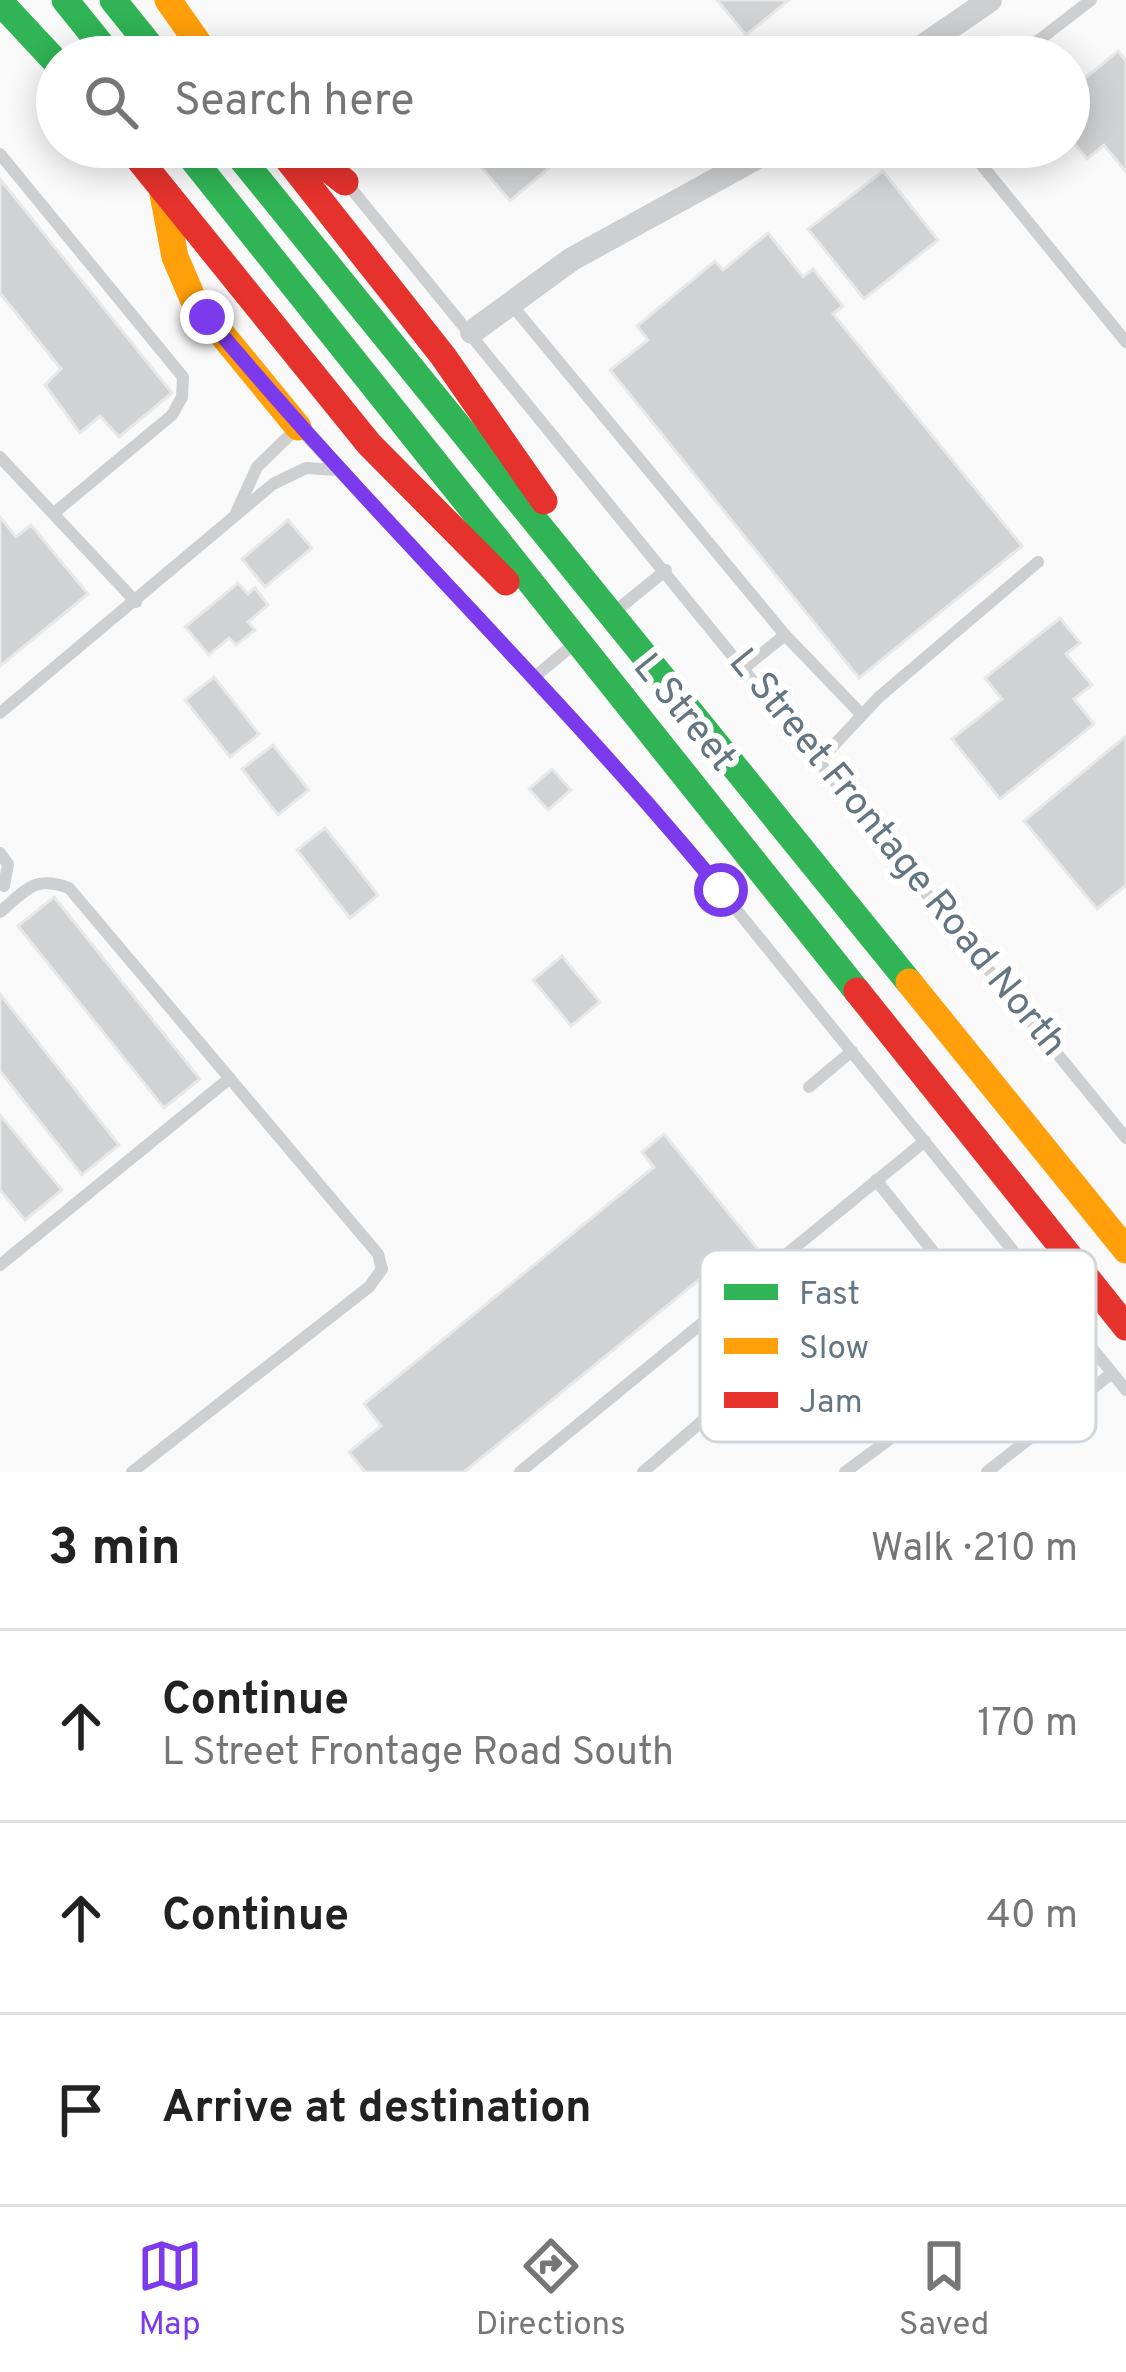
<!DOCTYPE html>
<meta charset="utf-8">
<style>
:root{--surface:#fff;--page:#f2f2f2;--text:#222;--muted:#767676;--line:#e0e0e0;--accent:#7c3aed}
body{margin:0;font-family:Overpass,sans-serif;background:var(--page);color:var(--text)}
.stop{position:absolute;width:36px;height:36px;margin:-27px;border:9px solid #7c3aed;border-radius:50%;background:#fff}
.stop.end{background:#7c3aed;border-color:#fff;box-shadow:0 3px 12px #0008}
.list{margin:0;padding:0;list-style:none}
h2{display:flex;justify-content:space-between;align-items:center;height:156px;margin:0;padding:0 48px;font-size:51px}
h2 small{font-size:39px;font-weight:400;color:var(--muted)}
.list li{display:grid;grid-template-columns:78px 1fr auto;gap:36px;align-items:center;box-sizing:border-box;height:192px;padding:0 48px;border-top:3px solid var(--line)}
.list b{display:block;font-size:45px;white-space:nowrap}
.list p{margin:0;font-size:39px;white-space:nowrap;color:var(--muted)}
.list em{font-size:39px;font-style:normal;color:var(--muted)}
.icon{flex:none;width:66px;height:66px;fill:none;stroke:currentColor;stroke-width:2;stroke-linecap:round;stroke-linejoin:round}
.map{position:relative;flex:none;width:1126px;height:1472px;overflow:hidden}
.search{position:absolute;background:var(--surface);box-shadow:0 6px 30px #0003;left:36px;right:36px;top:36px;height:132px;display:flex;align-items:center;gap:30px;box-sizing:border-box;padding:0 42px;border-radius:66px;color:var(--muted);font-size:45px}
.sheet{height:732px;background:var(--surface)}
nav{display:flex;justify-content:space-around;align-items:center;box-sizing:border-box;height:168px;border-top:3px solid var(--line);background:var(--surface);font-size:33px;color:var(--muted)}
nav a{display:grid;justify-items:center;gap:6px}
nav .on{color:var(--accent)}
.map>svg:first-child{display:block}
</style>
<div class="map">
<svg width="1126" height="1472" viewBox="0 0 1126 1472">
<rect width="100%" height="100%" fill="#f9f9f9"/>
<path fill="#d0d2d3" stroke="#e8e8e8" stroke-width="3" d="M717 0H789L746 35Z
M1118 51 1126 61V172L1104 145 1087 159 1069 137V91Z
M483 147H574L510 201 472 156Z
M883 171 938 240 864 299 808 229Z
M0 179 172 393 119 437 100 416 80 433 45 385 61 369 0 293Z
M768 233 803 277 813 269 843 306 833 314 1022 546 859 678 610 370 648 340 637 326 715 261 723 270Z
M0 517 16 537 31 525 88 594 0 666Z
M288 520 312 548 265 587 242 559Z
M238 583 248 594 255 588 268 605 248 622 255 630 236 645 229 638 209 655 185 627Z
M1060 618 1080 643 1066 654 1092 685 1074 699 1094 724 1000 799 952 739 1002 699 985 678Z
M214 677 259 734 230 757 185 700Z
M1126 736V885L1097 909 1024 821Z
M273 745 309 790 278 815 242 769Z
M552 769 571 790 548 810 529 789Z
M325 828 378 895 350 918 297 850Z
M54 897 200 1079 164 1108 18 926Z
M562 956 600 1002 571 1026 533 980Z
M0 994 119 1145 82 1175 0 1071Z
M0 1115 62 1190 25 1220 0 1190Z
M664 1134 757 1248 736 1265 728 1256 464 1472H365L349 1452 381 1426 364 1404 654 1167 642 1152Z"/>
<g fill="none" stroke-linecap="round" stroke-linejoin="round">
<path stroke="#cecfd0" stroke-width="12" d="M1017 57 1091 0
M792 147 815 157 845 147
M967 147 1126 342
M0 154 183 377 182 397 172 415 54 513
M349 186 1126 1138
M511 304 785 635
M0 457 136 602
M236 513 257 467 298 427 649 802 1126 1390
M617 610 666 570
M744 668 785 635 862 715
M532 679 573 645
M0 713 273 484 306 468 337 470
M819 761 879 697 1038 562
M0 853 8 864 4 886 0 884
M0 912C26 890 34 875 69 888L378 1254 382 1269 369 1287 132 1472
M809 1087 852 1051
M876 1180 1007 1344
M0 1265 230 1078
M909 1425C928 1386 949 1362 993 1358
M520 1472 925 1141
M643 1472 751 1379
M845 1472 909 1425 946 1417 981 1388 993 1358 1058 1306
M987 1472 1112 1373"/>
<path stroke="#cecfd0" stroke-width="24" d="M907 57 990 0
M472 332 572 259 776 147"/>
<path stroke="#30b455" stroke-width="27" d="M65 0 111 57
M113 0 159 57
M0 2 57 63
M183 147 857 991
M232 147 909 982"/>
<path stroke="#ff9f0a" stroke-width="27" d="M168 0 208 57
M163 194 175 257 193 299 298 427
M909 982 1126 1250"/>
<path stroke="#e5322d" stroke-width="27" d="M129 147 369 444 506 582
M278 147 443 356 544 501
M300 147 345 182
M857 991 1126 1327"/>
</g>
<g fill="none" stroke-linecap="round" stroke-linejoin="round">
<path stroke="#7c3aed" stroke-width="15" d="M207 317C371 515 558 692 721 890"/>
</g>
<g text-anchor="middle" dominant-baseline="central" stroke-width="12" stroke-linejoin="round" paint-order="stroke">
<g font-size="39" fill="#657683" stroke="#fff">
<text transform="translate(683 714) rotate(51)">L Street</text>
<text transform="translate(896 854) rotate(51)">L Street Frontage Road North</text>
</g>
</g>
<rect x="700" y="1250" width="396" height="192" rx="18" fill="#fff" stroke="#d1d6da" stroke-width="3"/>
<rect x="724" y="1284" width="54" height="16" fill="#30b455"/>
<rect x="724" y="1338" width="54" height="16" fill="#ff9f0a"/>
<rect x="724" y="1392" width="54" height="16" fill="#e5322d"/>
<g font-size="33" fill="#657683">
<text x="799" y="1304">Fast</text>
<text x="799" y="1358">Slow</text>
<text x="799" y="1412">Jam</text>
</g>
</svg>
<div class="stop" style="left:721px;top:890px"></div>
<div class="stop end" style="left:207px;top:317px"></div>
<div class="search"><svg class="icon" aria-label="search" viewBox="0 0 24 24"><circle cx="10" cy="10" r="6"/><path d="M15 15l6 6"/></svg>Search here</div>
</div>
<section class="sheet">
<h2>3 min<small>Walk · 210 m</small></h2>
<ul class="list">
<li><svg class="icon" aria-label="ahead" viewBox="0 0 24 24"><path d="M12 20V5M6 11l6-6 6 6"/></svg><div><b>Continue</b><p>L Street Frontage Road South</p></div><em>170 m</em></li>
<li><svg class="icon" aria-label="ahead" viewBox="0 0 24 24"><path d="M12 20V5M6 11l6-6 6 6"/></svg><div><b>Continue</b></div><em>40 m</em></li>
<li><svg class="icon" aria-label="arrive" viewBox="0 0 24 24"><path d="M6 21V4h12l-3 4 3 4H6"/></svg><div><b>Arrive at destination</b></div></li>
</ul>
</section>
<nav>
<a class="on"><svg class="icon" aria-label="map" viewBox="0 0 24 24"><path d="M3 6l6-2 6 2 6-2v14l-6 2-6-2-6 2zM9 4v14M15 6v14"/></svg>Map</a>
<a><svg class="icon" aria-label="directions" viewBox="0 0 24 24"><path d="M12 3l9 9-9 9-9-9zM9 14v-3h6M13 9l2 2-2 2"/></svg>Directions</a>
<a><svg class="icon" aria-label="saved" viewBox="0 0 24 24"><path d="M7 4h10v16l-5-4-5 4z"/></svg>Saved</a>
</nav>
